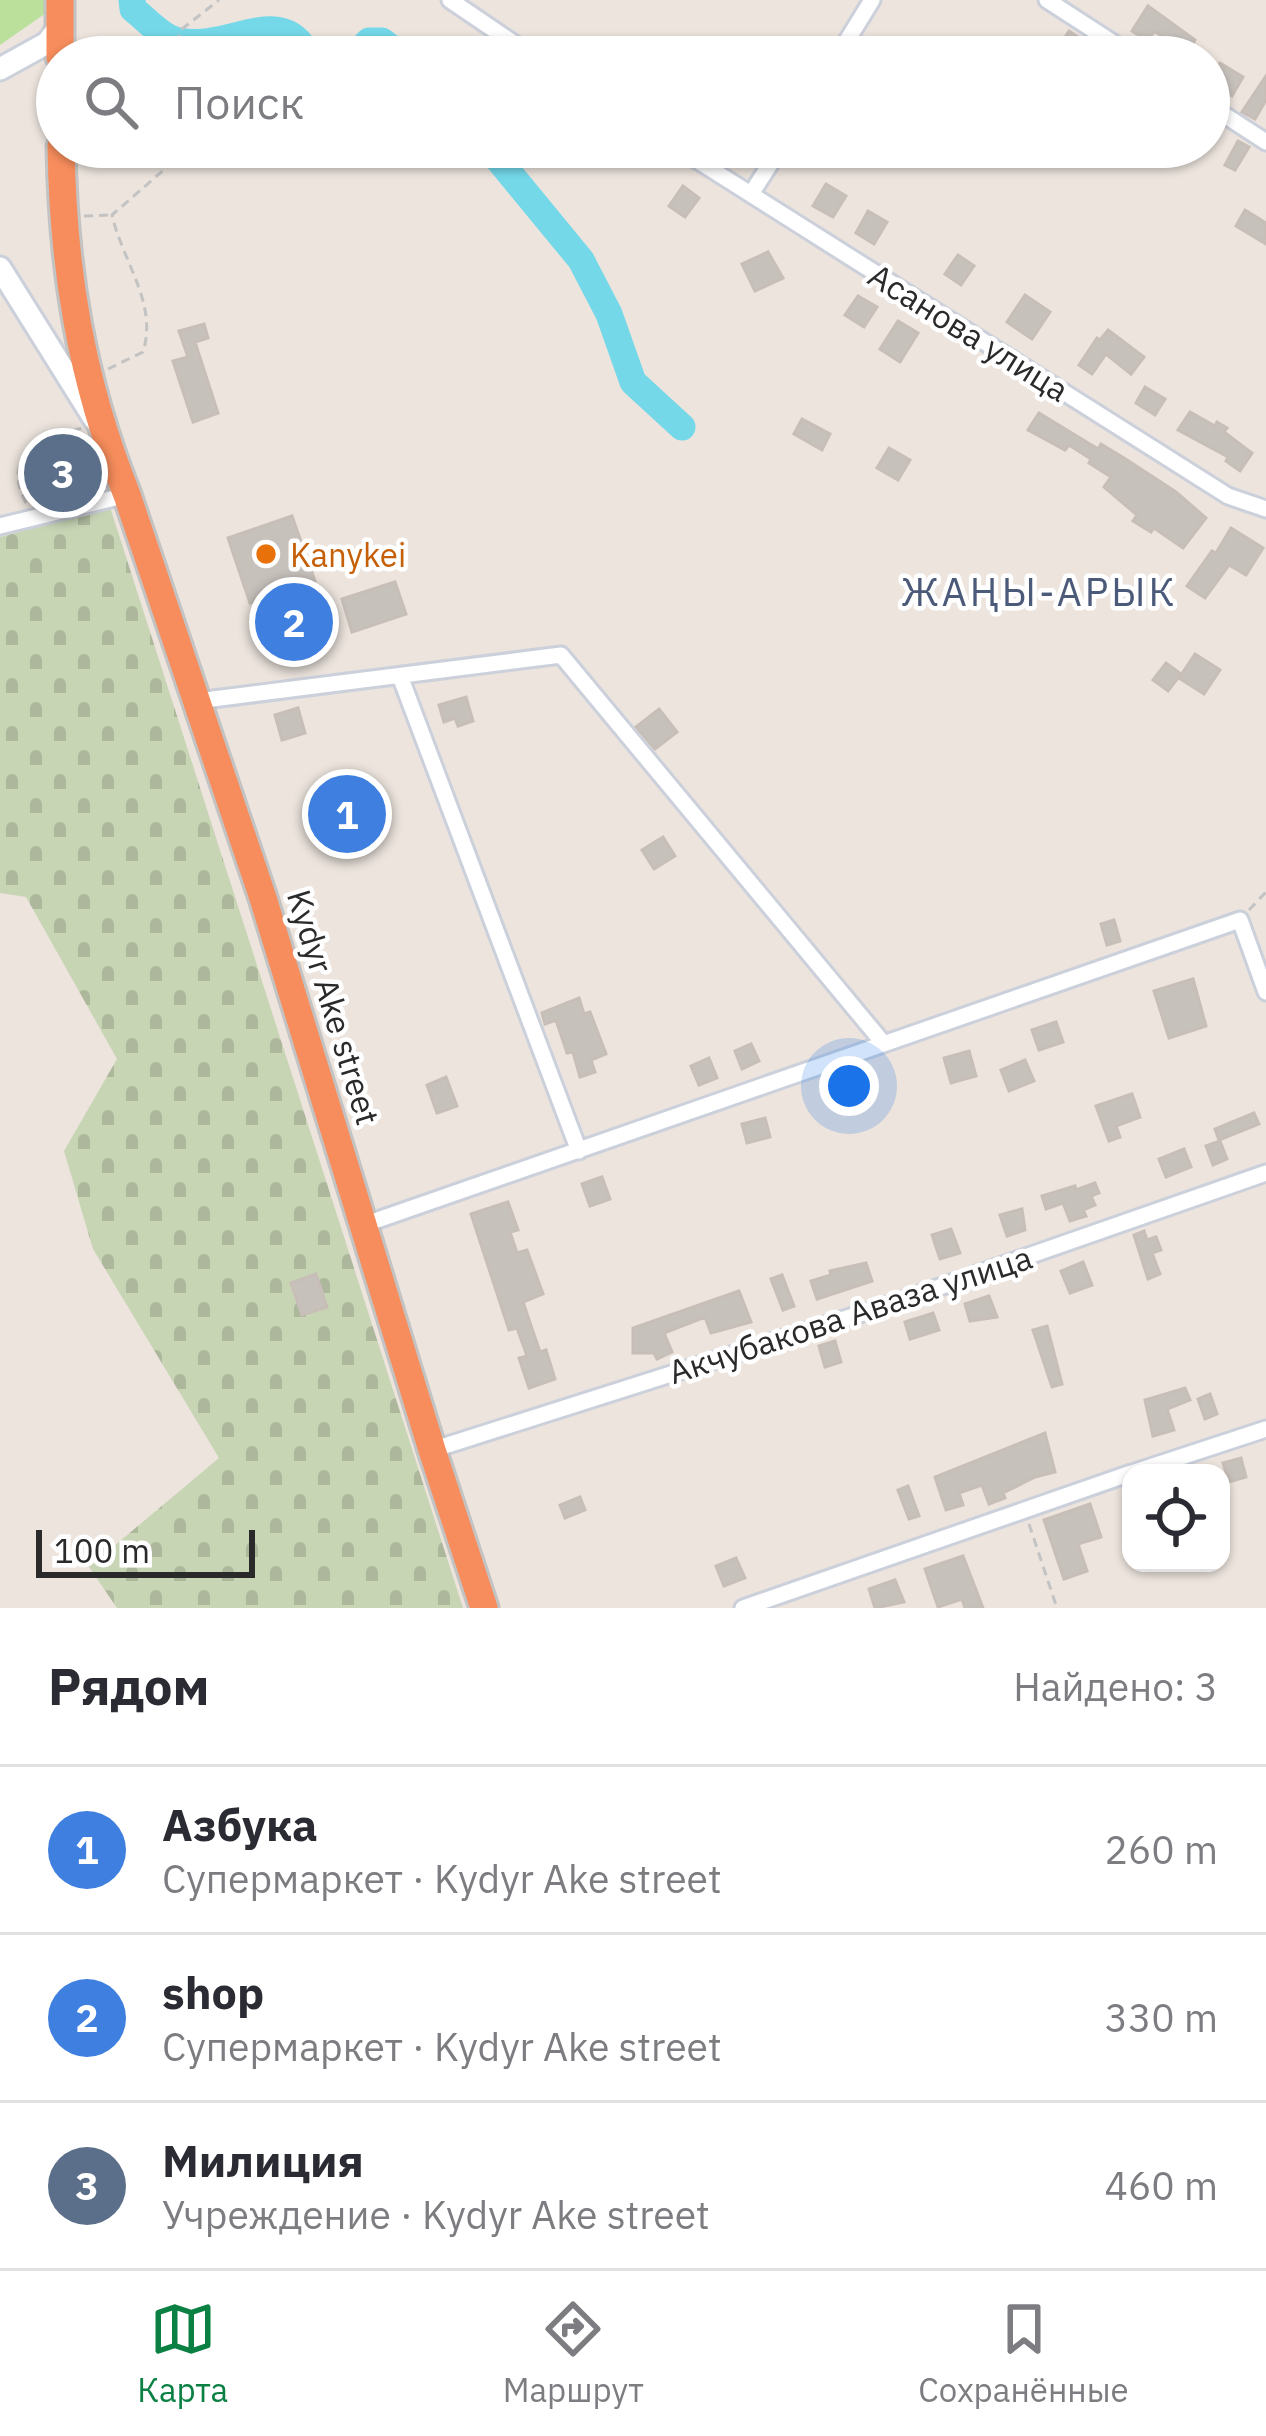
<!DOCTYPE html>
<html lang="ru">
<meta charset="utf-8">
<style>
:root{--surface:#fff;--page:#f7f7f7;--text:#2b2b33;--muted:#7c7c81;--line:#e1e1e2;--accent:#0b8043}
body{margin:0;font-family:"IBM Plex Sans",sans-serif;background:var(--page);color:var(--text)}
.controls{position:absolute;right:36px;bottom:36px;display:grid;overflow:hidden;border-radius:24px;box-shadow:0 3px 9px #0004}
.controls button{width:108px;height:108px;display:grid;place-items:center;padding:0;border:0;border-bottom:3px solid var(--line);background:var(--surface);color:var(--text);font:60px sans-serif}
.scale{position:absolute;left:36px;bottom:30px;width:219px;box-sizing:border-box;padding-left:12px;border:6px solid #2a2a2a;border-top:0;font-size:33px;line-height:42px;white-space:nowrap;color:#2a2a2a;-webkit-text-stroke:9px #fff;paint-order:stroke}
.you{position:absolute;left:849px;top:1086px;width:42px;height:42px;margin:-30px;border:9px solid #fff;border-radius:50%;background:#1a73e8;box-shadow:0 0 0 18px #1a73e833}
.badge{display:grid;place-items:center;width:78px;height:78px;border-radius:50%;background:var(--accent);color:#fff;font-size:39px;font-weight:700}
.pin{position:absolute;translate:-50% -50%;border:6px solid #fff;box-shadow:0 3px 12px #0006}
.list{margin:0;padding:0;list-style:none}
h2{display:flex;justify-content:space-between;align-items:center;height:156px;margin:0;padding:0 48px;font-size:51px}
h2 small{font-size:39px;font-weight:400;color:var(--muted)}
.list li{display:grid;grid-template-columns:78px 1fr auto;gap:36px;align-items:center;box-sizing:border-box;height:168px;padding:0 48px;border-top:3px solid var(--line)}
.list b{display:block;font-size:45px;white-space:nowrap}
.list p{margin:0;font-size:39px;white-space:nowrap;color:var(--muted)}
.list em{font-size:39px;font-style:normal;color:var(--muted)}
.icon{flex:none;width:66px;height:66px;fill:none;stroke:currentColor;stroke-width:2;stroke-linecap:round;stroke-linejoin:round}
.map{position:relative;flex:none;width:1266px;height:1608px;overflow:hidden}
.search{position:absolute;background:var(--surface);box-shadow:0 3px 9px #0004;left:36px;right:36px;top:36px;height:132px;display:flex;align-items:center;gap:30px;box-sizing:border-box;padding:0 42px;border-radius:66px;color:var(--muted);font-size:45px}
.sheet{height:660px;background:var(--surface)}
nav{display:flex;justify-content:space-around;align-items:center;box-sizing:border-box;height:168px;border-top:3px solid var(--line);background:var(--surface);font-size:33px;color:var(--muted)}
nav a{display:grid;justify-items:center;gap:6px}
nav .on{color:var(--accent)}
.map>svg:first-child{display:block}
</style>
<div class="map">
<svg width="1266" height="1608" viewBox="0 0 1266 1608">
<defs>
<pattern id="cemetery-stones" width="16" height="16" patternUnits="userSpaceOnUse" patternTransform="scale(3)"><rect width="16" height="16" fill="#c8d5b5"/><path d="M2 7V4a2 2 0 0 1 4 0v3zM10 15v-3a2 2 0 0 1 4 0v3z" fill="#acb79c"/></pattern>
</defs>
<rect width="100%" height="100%" fill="#ece4dd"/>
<path fill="url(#cemetery-stones)" d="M110 507 463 1608H117L89 1567 219 1458 93 1249 64 1151 117 1059 26 897 0 893V537Z"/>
<path fill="#bbe09c" d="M0 0H45L46 13 0 45Z"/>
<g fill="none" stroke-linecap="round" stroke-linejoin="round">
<path stroke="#74d8e9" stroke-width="27" d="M132 0 133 9C146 19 162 38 179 41 231 52 282 0 309 57
M353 57 369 41H382L403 57
M488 147 581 260 609 314 633 382 682 427"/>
</g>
<path fill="#c7c1bc" stroke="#c7bfb7" stroke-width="3" d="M1148 6 1195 40 1188 52 1154 31 1148 41 1132 31Z
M1069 31 1087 43 1078 57H1064L1056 51Z
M1220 63 1243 77 1232 96 1209 82Z
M1266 76V100L1255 119 1242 112Z
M1238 141 1249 147 1235 170 1225 165Z
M826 184 846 196 833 217 813 206Z
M683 186 699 198 685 217 669 206Z
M1245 210 1266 223V244L1236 226Z
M868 211 887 222 874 244 856 233Z
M768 252 783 278 755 291 742 264Z
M958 255 974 266 961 285 945 274Z
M1025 295 1050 312 1032 339 1007 322Z
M858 296 877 307 864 327 845 315Z
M898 321 918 333 900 362 880 349Z
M204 324 208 338 195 342 218 413 193 422 173 361 188 357 179 331Z
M1108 330 1144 357 1131 374 1106 354 1092 374 1079 365 1097 338 1100 340Z
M1145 387 1165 399 1155 415 1136 403Z
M1190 412 1215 426 1217 422 1227 428 1224 432 1252 453 1240 471 1226 461 1228 457 1178 430Z
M1039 413 1098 449 1101 444 1124 458 1176 492 1206 518 1183 548 1154 528 1151 532 1133 521 1137 515 1104 487 1111 477 1089 463 1091 459 1069 445 1065 450 1028 430Z
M802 419 830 434 822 450 794 434Z
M889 448 910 460 898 480 877 468Z
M292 516 315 581 304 585 326 641 289 656 265 598 250 603 228 538Z
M1231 528 1263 548 1246 575 1229 565 1205 598 1187 586 1212 551 1216 553Z
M395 582 406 614 352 632 342 599Z
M1195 654 1220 670 1204 694 1179 678Z
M1166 663 1181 674 1168 691 1153 680Z
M466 697 473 721 458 726 455 718 444 722 439 705Z
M298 708 305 733 282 740 275 715Z
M659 709 677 732 655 749 636 727Z
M349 780 373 848 351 853 329 786Z
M663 837 675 856 654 869 642 850Z
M1114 920 1120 941 1107 945 1101 924Z
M1193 979 1206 1026 1169 1038 1154 991Z
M579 998 584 1014 590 1012 606 1054 591 1060 595 1072 580 1077 573 1052 567 1053 556 1020 545 1024 542 1013Z
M1056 1022 1063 1042 1039 1050 1032 1030Z
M751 1044 759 1061 742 1069 735 1051Z
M969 1051 976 1076 951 1083 944 1058Z
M709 1058 717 1078 699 1085 691 1066Z
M1025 1060 1034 1081 1009 1091 1001 1070Z
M446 1077 457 1106 437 1113 427 1085Z
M1132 1094 1140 1117 1116 1126 1120 1137 1109 1141 1096 1106Z
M1254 1113 1259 1124 1219 1140 1215 1129Z
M765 1118 770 1137 747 1143 742 1124Z
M1220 1141 1227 1159 1213 1165 1206 1146Z
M1184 1149 1191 1167 1166 1177 1159 1159Z
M602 1177 610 1199 590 1206 582 1184Z
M1095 1183 1099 1193 1091 1196 1095 1205 1083 1210 1086 1216 1070 1221 1063 1203 1046 1209 1042 1196 1075 1186 1076 1190Z
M508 1202 518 1230 510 1232 517 1253 527 1250 543 1294 523 1302 540 1352 546 1350 555 1379 529 1388 519 1358 527 1356 517 1328 509 1330 471 1214Z
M1022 1209 1025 1230 1007 1236 1000 1215Z
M951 1229 960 1253 940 1259 932 1235Z
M1144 1231 1147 1240 1156 1237 1161 1250 1152 1253 1160 1274 1148 1279 1134 1235Z
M1083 1262 1092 1285 1070 1293 1061 1271Z
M866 1263 872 1281 817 1299 811 1281 831 1275 830 1271Z
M316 1274 327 1307 302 1315 291 1283Z
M782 1275 794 1306 783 1310 771 1279Z
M739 1291 751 1322 711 1333 705 1317 664 1333 672 1352 657 1359 654 1353H633V1328Z
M989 1296 997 1317 970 1321 965 1304Z
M933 1313 939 1330 910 1339 905 1322Z
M1047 1326 1062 1384 1052 1387 1033 1330Z
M835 1341 841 1362 825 1367 819 1346Z
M1185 1388 1190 1400 1167 1409 1174 1430 1153 1436 1145 1400Z
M1210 1394 1217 1414 1205 1419 1198 1399Z
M1045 1433 1055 1472 1035 1477 1003 1493 1005 1498 989 1504 982 1485 959 1493 963 1505 946 1510 935 1477Z
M1241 1458 1246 1477 1229 1482 1223 1463Z
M908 1486 919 1516 909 1519 898 1490Z
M580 1497 585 1510 565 1518 560 1505Z
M1090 1504 1101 1537 1078 1544 1087 1571 1064 1579 1044 1520Z
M963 1556 983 1608H965L962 1599 938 1607 925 1569Z
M736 1558 745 1578 724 1586 716 1566Z
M895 1580 904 1602 875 1608 869 1589Z"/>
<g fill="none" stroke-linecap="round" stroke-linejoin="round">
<g stroke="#cbd0db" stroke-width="21">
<path id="street" d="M450 0 534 57
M1047 0 1135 57
M837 57 872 0
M1209 105 1266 142
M676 147 1228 496 1266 509
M751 194 781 147
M0 526 127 495
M400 676 579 1151
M197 701 561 655 884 1044
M363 1225 1240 920 1266 992
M432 1450 888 1305 1266 1173
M1132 1473 1266 1429
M743 1608 1131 1473"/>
</g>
<g stroke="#cbd0db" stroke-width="27">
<path id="secondary" d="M0 69 47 43 59 27
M0 268 95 420"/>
</g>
<g stroke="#c3c3c3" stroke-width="33">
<path id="highway" d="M60 57V0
M61 147C63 270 81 380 127 495L263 898 432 1450 484 1608"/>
</g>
<path stroke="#c3c3c3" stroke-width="3" stroke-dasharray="9 6" stroke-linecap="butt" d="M170 57 182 29 219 0
M84 216 110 215
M108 369 143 352C158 303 123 263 112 215L190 147
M26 503C0 453 42 439 82 428
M1249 910 1266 892
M1029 1524 1057 1608"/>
<use href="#street" stroke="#fff" stroke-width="15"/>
<use href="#secondary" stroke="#fff" stroke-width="21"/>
<use href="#highway" stroke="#f78d5c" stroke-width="27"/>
</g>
<circle fill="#e8710a" stroke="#fff" stroke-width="4.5" cx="266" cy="554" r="12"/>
<g text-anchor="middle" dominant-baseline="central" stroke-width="9" stroke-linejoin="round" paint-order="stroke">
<g font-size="33" fill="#2a2a2a" stroke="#fff">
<text transform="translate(969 332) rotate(32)">Асанова улица</text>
<text transform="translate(334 1007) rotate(73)">Kydyr Ake street</text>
<text transform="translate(850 1314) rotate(-18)">Акчубакова Аваза улица</text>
</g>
<g font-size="33" fill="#c56008" stroke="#fff" text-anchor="start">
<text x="290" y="554">Kanykei</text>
</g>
<g font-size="39" letter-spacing="3" fill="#4c5a79" stroke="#fff">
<text x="1039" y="591">ЖАҢЫ-АРЫК</text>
</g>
</g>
</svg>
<div class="controls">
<button><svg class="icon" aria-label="locate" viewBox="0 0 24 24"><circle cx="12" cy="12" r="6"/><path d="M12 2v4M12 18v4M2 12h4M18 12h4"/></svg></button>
</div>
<div class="scale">100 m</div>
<div class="you"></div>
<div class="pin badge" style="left:347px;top:814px;background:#3f7fe0">1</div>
<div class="pin badge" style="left:294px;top:622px;background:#3f7fe0">2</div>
<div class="pin badge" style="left:63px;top:473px;background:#5c6f8a">3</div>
<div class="search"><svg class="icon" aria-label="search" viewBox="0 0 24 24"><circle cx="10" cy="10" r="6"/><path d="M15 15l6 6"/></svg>Поиск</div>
</div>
<section class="sheet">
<h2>Рядом<small>Найдено: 3</small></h2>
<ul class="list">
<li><span class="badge" style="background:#3f7fe0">1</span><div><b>Азбука</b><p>Супермаркет · Kydyr Ake street</p></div><em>260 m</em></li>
<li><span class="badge" style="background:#3f7fe0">2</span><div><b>shop</b><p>Супермаркет · Kydyr Ake street</p></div><em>330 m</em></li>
<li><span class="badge" style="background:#5c6f8a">3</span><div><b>Милиция</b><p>Учреждение · Kydyr Ake street</p></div><em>460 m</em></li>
</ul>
</section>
<nav>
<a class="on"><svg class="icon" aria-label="map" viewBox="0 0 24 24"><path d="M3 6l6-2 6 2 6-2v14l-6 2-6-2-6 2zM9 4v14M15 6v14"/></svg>Карта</a>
<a><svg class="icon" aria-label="directions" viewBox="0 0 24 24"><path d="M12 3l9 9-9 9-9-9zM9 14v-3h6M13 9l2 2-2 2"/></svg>Маршрут</a>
<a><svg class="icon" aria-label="saved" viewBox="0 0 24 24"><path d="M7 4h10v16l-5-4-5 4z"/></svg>Сохранённые</a>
</nav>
